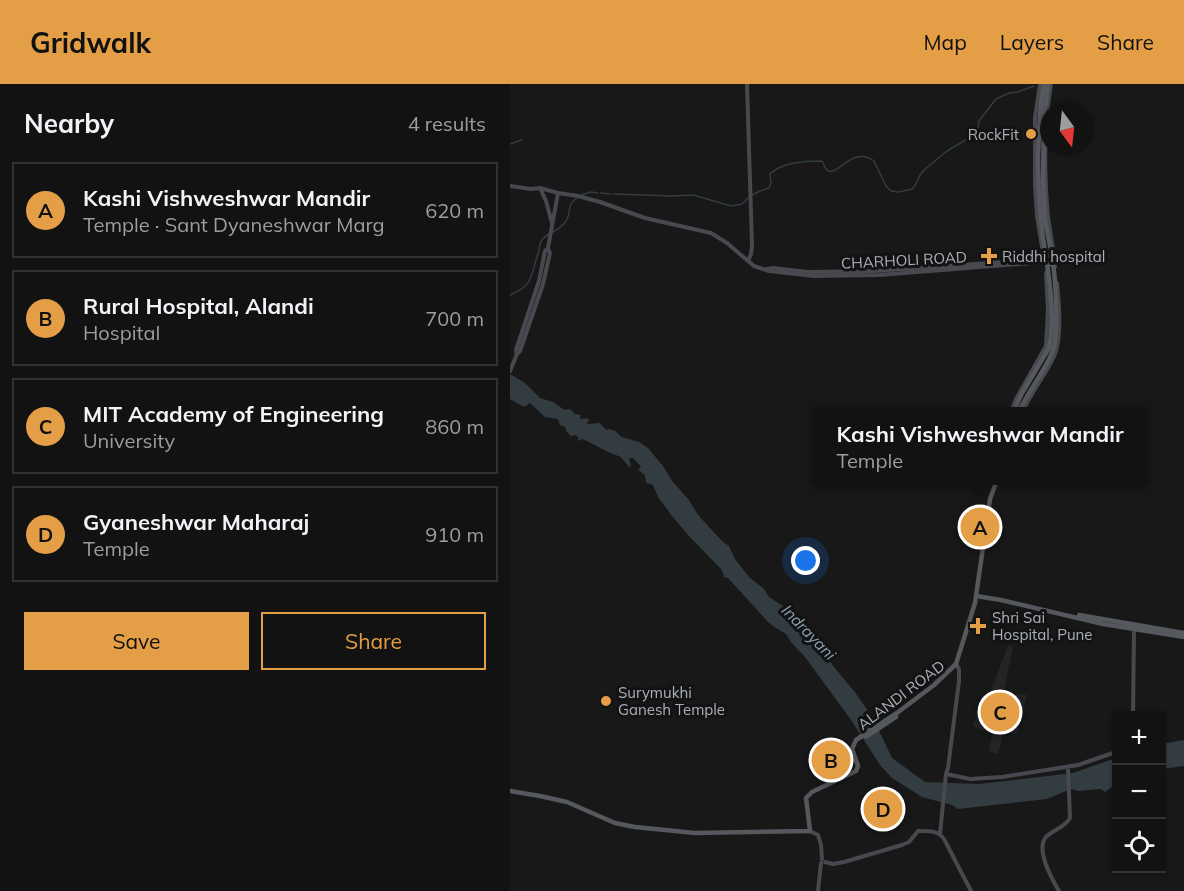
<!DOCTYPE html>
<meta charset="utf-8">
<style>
:root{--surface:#121213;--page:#1f2021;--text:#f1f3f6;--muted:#9c9ea0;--line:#313233;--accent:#e39e46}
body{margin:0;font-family:Mulish,sans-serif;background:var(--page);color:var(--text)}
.controls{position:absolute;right:18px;bottom:18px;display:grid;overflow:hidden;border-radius:0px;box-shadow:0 2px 4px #0004}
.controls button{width:54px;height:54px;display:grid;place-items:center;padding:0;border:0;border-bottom:2px solid var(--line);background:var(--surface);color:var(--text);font:30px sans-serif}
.compass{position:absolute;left:530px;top:18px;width:54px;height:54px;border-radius:50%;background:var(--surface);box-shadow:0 2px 4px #0004;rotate:165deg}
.you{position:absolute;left:296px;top:477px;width:21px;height:21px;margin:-15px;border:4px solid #fff;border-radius:50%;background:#1a73e8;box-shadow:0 0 0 9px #1a73e833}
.badge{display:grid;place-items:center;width:39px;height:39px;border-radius:50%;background:var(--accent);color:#111;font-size:20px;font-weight:700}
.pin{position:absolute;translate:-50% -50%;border:3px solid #fff;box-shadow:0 2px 6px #0006}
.popup{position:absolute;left:302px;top:323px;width:336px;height:78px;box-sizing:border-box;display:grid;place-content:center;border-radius:0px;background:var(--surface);filter:drop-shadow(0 2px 4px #0005);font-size:20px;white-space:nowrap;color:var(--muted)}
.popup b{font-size:22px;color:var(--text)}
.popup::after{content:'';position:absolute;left:50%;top:100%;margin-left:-12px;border:12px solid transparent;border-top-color:var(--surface)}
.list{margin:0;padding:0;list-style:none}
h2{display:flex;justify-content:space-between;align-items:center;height:78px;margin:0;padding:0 24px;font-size:26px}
h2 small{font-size:20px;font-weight:400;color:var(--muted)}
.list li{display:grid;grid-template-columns:39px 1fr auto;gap:18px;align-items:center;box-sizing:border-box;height:96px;margin:0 12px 12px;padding:0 12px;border:2px solid var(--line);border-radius:0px}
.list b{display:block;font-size:22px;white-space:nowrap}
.list p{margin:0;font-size:20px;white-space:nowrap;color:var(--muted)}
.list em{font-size:20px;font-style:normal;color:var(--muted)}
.actions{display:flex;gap:12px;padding:18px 24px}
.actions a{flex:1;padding:14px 0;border:2px solid var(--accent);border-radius:0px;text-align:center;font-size:21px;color:var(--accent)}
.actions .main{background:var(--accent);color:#111}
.icon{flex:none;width:33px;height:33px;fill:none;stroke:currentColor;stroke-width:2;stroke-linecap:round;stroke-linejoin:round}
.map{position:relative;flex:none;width:674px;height:807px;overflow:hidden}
header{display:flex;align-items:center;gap:36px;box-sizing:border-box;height:84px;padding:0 30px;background:var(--accent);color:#111}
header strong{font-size:28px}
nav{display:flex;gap:33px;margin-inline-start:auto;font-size:21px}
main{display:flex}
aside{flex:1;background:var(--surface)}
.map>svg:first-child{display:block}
</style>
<header>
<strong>Gridwalk</strong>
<nav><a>Map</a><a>Layers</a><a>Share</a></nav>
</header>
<main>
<aside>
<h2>Nearby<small>4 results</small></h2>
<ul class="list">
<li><span class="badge">A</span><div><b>Kashi Vishweshwar Mandir</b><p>Temple · Sant Dyaneshwar Marg</p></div><em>620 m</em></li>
<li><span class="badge">B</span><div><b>Rural Hospital, Alandi</b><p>Hospital</p></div><em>700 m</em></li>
<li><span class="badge">C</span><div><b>MIT Academy of Engineering</b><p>University</p></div><em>860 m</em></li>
<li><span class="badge">D</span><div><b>Gyaneshwar Maharaj</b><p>Temple</p></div><em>910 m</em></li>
</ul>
<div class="actions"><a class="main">Save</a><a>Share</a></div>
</aside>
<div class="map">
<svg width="674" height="807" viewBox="0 0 674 807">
<rect width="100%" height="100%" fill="#181819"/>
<path fill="#242426" d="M498 562H503L494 607 504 610 517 611 507 650 494 648 488 670 479 668 482 650 463 642 472 613 479 611Z"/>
<path fill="#323c41" d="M0 290 15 299 30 314 43 318 53 325 56 326 60 325 65 330 71 331 70 335 77 334 79 336 77 340 90 339 96 346 99 345 105 347 112 353 129 358 138 364 153 382 162 397 179 416 188 431 213 458 219 462 225 475 239 493 254 505 259 513 276 524 281 534 286 537 292 545 297 548 308 561 324 583 344 607 363 634 382 674 415 698 469 700 563 689 606 674V700L595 708 591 705 568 707 561 705 537 715 448 725 442 721 412 713 382 694 370 681 341 636 295 573 281 558 276 550 266 544 258 538 218 494 214 493 212 486 178 451 162 432 148 413 143 401 136 399 135 391 128 386 131 383 128 379 123 374H119L121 383H119L111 373 98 368 73 355 68 357V353L65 351 61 352C58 350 56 347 55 343L50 341 48 335 35 333 20 319 14 323 0 315Z
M674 656V682L652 685V660Z"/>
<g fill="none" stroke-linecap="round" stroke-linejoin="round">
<path stroke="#323c41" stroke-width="1.5" d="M0 60 12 56
M91 109 100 110
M103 110 161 112 183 111 221 122 232 120 238 114
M71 111 81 108 88 109
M242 111 250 107 259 104 261 99 260 90C273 78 295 77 312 77 314 79 314 83 316 85 325 97 342 60 364 77L376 102 381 107 389 108 402 105 406 100 410 91 414 86 437 67 464 51 468 44 469 37 472 33 486 15 499 9 508 8 524 2
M43 148C48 145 53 142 56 137 62 128 56 121 67 114
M0 211C25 200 20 192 28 170 31 159 28 157 39 150"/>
<path stroke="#47494e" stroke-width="4" d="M237 0 242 161 241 170 238 177
M530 0 525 34V102L527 132 532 163 535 167
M541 0C534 42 534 89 538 132 540 149 544 166 545 183
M0 102 21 105 30 104 48 109 68 112 90 118 135 134 201 149 217 159 244 182 259 187 303 192 369 191 535 178
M30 104 36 117 42 139
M257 185 263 184 298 188 364 187 535 175
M7 270 6 266 29 197 35 167 38 164 48 109
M0 287 7 270 10 267 33 200 40 169 38 165
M501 328 506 315 536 262 538 226 536 190 538 185
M513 328C521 307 537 290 545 270 552 251 549 219 547 199
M623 632 624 545
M436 690 460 695 492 693 568 681 606 668
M300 747 308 751 311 761 312 775
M430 750 436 690 438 684 449 597V585L446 580
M315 778 323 780 334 778 392 761 399 758 408 747C418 747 428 746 434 755L461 807
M308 807 311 779
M549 807C542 795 524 764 537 752 545 745 555 743 560 734L558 683"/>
<path stroke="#55585d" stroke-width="4.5" d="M534 0C529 25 529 49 528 75 528 108 530 140 536 173
M538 0 534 35 533 98 535 136 542 172
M534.5 176a4.5 4.5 0 1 1 9 0a4.5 4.5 0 1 1-9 0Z
M504 328 511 311 539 264C544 239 541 205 537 180
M509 328C518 307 533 290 542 269 549 252 546 199 543 180
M466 512 491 516 593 540 674 553
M569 531 674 549
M356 653 386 633
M0 707 30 712 57 718 105 739 125 743 185 749 300 747 296 714 302 708 346 687 348 682 342 665 346 656 387 629 424 601 446 580 465 519 480 415 487 396"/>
</g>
<g fill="#e39e46" stroke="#131314" stroke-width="2">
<circle cx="521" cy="50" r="6"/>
<path d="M476 163h6v6h6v6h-6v6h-6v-6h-6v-6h6z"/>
<path d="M465 533h6v6h6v6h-6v6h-6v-6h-6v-6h6z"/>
<circle cx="96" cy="617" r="6"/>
</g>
<g text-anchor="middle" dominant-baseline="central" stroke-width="6" stroke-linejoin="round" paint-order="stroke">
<g font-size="15" fill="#abb0b8" stroke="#131314" text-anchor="start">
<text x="509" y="50" text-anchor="end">RockFit</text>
<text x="492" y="172">Riddhi hospital</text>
<text x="482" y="533">Shri Sai<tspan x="482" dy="17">Hospital, Pune</tspan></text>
<text x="108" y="608">Surymukhi<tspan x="108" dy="17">Ganesh Temple</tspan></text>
</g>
<g font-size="15" fill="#abb0b8" stroke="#131314">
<text transform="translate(394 176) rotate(-3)">CHARHOLI ROAD</text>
<text transform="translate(391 611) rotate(-37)">ALANDI ROAD</text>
</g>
<g font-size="16" font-style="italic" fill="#85a0b0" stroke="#131314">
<text transform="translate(299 548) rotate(46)">Indrayani</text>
</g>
</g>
</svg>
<div class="controls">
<button>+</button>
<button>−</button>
<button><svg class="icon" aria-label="locate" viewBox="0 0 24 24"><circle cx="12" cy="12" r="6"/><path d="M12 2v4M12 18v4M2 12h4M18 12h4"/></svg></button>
</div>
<svg class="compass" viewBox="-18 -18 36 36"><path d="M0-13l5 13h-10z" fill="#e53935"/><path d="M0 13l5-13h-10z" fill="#9c9ea0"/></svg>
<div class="you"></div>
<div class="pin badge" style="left:470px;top:443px">A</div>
<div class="popup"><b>Kashi Vishweshwar Mandir</b>Temple</div>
<div class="pin badge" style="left:321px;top:676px">B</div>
<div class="pin badge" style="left:490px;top:628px">C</div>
<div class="pin badge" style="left:373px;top:725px">D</div>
</div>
</main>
